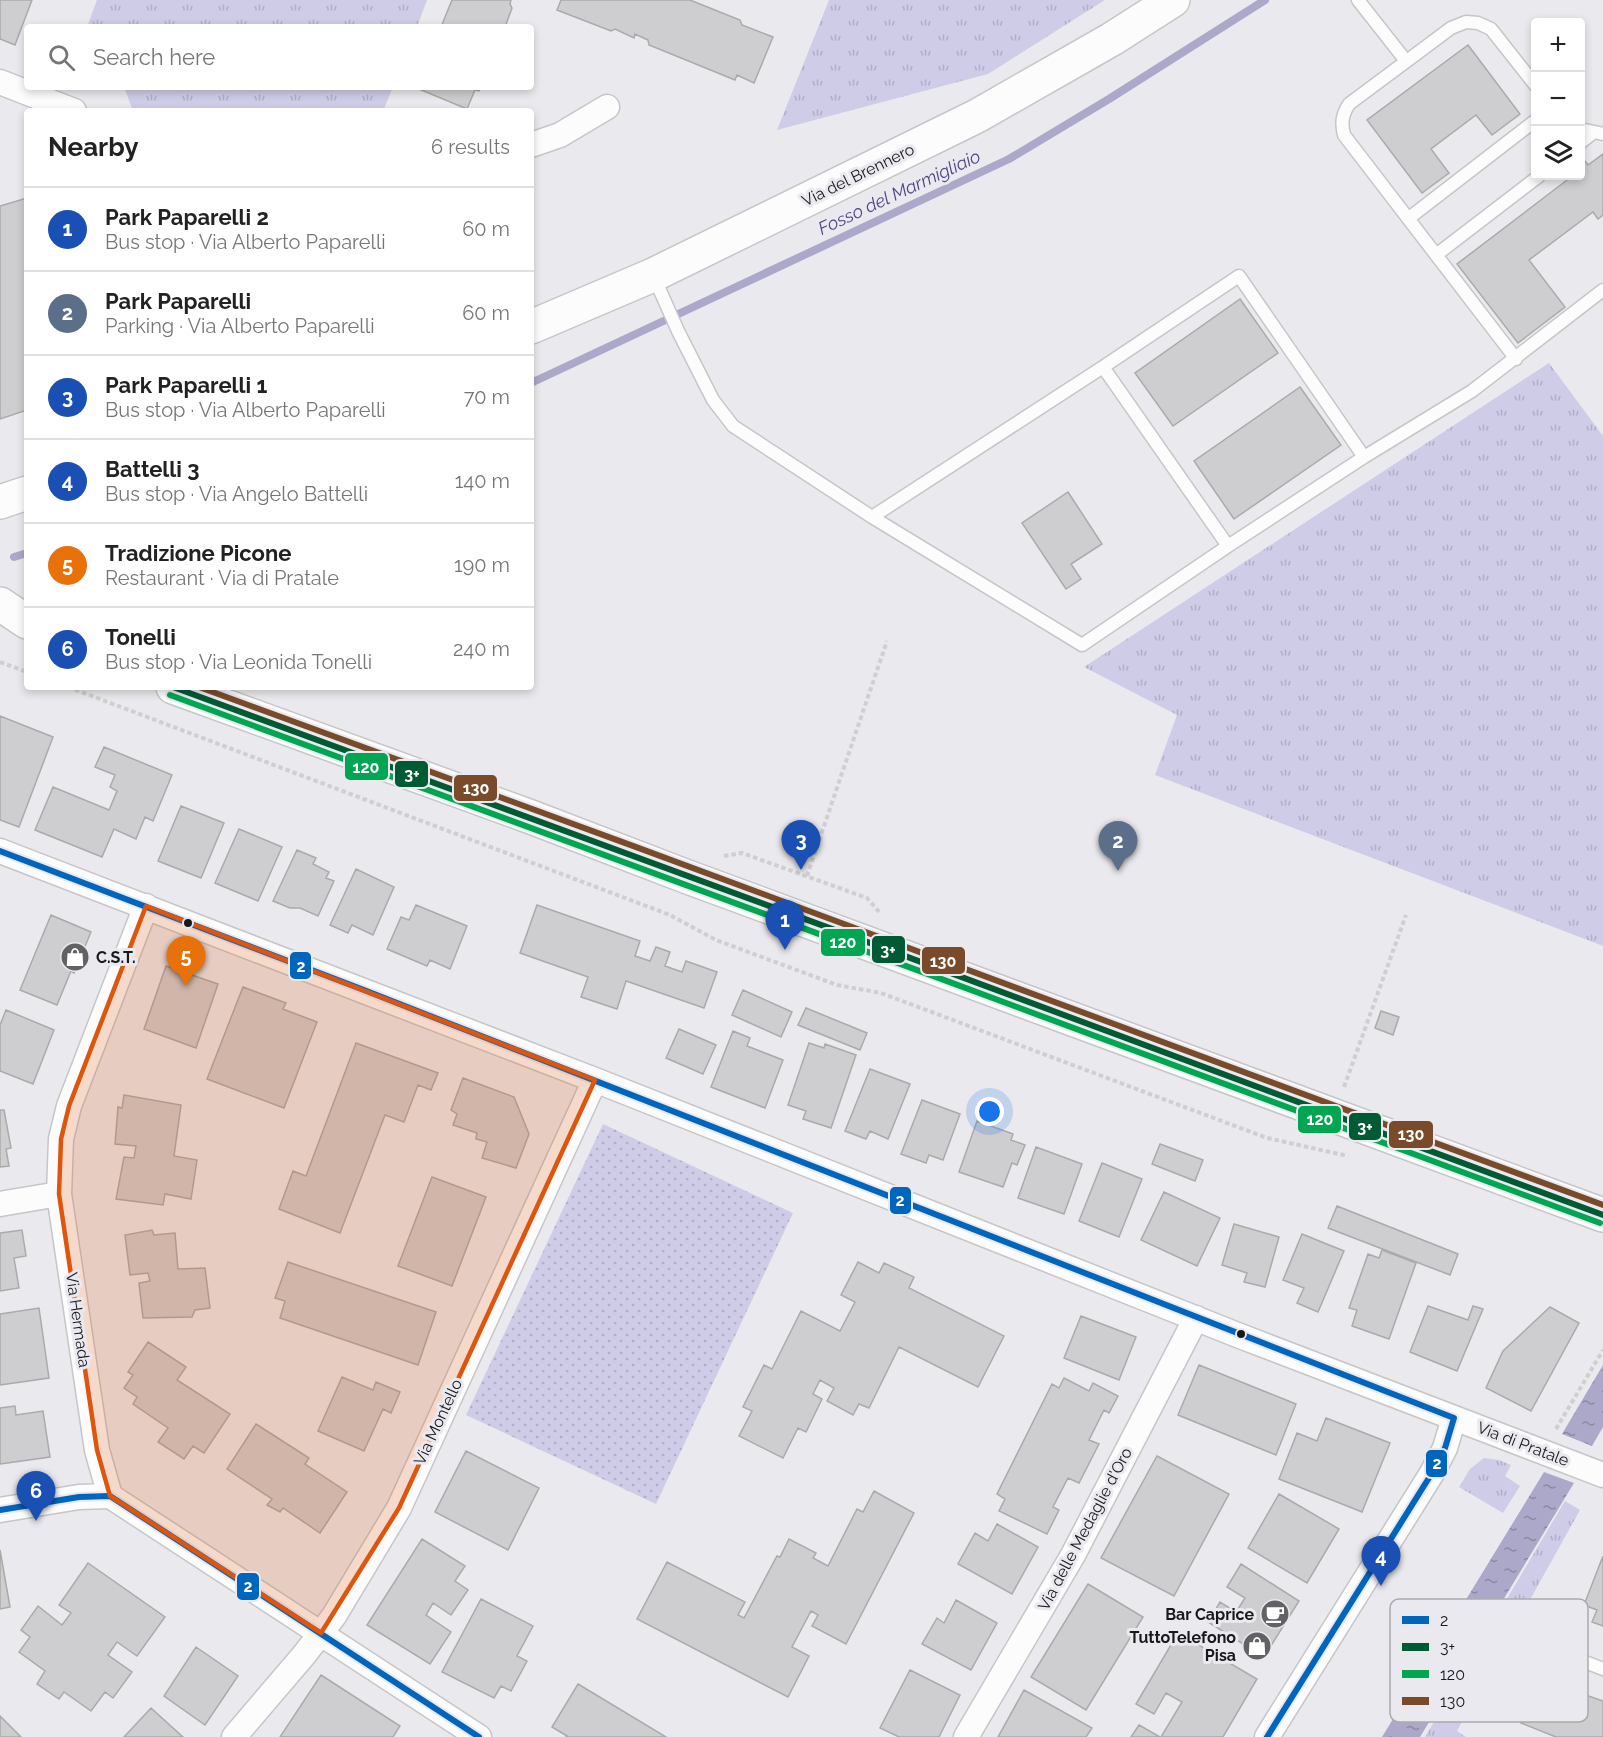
<!DOCTYPE html>
<meta charset="utf-8">
<style>
:root{--surface:#fff;--page:#f6f6f6;--text:#222;--muted:#767676;--line:#e0e0e0;--accent:#1a73e8}
body{margin:0;font-family:Raleway,sans-serif;background:var(--page);color:var(--text)}
.controls{position:absolute;right:18px;top:18px;display:grid;overflow:hidden;border-radius:6px;box-shadow:0 3px 9px #0003}
.controls button{width:54px;height:54px;display:grid;place-items:center;padding:0;border:0;border-bottom:2px solid var(--line);background:var(--surface);color:var(--text);font:30px sans-serif}
.you{position:absolute;left:990px;top:1112px;width:21px;height:21px;margin:-15px;border:4px solid #fff;border-radius:50%;background:#1a73e8;box-shadow:0 0 0 9px #1a73e833}
.badge{display:grid;place-items:center;width:39px;height:39px;border-radius:50%;background:var(--accent);color:#fff;font-size:20px;font-weight:700}
.pin{position:absolute;translate:-50% -50px;filter:drop-shadow(0 2px 3px #0008)}
.pin::after{content:'';position:absolute;top:32px;width:21px;height:18px;background:inherit;clip-path:polygon(0 0,100% 0,50% 100%)}
.list{margin:0;padding:0;list-style:none}
h2{display:flex;justify-content:space-between;align-items:center;height:78px;margin:0;padding:0 24px;font-size:26px}
h2 small{font-size:20px;font-weight:400;color:var(--muted)}
.list li{display:grid;grid-template-columns:39px 1fr auto;gap:18px;align-items:center;box-sizing:border-box;height:84px;padding:0 24px;border-top:2px solid var(--line)}
.list b{display:block;font-size:22px;white-space:nowrap}
.list p{margin:0;font-size:20px;white-space:nowrap;color:var(--muted)}
.list em{font-size:20px;font-style:normal;color:var(--muted)}
.icon{flex:none;width:33px;height:33px;fill:none;stroke:currentColor;stroke-width:2;stroke-linecap:round;stroke-linejoin:round}
.map{position:relative;flex:none;width:1603px;height:1737px;overflow:hidden}
.search{position:absolute;background:var(--surface);box-shadow:0 3px 9px #0003;left:24px;top:24px;width:510px;height:66px;display:flex;align-items:center;gap:15px;box-sizing:border-box;padding:0 21px;border-radius:6px;color:var(--muted);font-size:22px}
.panel{position:absolute;background:var(--surface);box-shadow:0 3px 9px #0003;left:24px;top:108px;width:510px;height:582px;border-radius:6px}
.map>svg:first-child{display:block}
</style>
<div class="map">
<svg width="1603" height="1737" viewBox="0 0 1603 1737">
<defs>
<pattern id="grass-tufts" width="24" height="20" patternUnits="userSpaceOnUse" patternTransform="scale(1.5)"><rect width="24" height="20" fill="#cecce7"/><path d="M3 7l-1-3M5 7V3M7 7l1-3M15 17l-1-3M17 17v-4M19 17l1-3" fill="none" stroke="#b0afc6"/></pattern>
<pattern id="park-dots" width="8" height="8" patternUnits="userSpaceOnUse" patternTransform="scale(1.5)"><rect width="8" height="8" fill="#cecce7"/><path d="M2 2h.1M6 6h.1" fill="none" stroke="#b0afc6" stroke-width="1.8" stroke-linecap="round"/></pattern>
<pattern id="water-ripples" width="26" height="14" patternUnits="userSpaceOnUse" patternTransform="scale(1.5)"><rect width="26" height="14" fill="#aca8ca"/><path d="M2 4q2-2 4 0t4 0M15 11q2-2 4 0t4 0" fill="none" stroke="#8b88a3"/></pattern>
</defs>
<rect width="100%" height="100%" fill="#eaeaee"/>
<path fill="url(#grass-tufts)" d="M97 0H427L417 27H87Z
M829 0H1105L988 74 777 130Z
M124 87H393L383 111H133Z
M1549 363 1603 436V946L1155 775 1177 715 1084 667Z
M1484 1458 1499 1460 1511 1465 1505 1476 1520 1486 1503 1513 1459 1487 1470 1469Z
M1565 1501 1580 1510 1457 1731 1466 1737H1425Z"/>
<path fill="url(#park-dots)" d="M603 1124 793 1213 656 1504 466 1415Z"/>
<path fill="url(#water-ripples)" d="M1603 1365V1427L1592 1446 1562 1434Z
M1544 1472 1574 1483 1420 1737H1382Z"/>
<g fill="none" stroke-linecap="round" stroke-linejoin="round">
<path stroke="#aca8ca" stroke-width="8" d="M531 383 1009 159 1109 99 1265 0
M14 557 27 553"/>
</g>
<path fill="#cecdcf" stroke="#abaaab" stroke-width="1.5" d="M0 0H32L15 45 0 39Z
M452 0H511L510 4 512 8 505 27H441Z
M561 0H690L740 20 742 25 773 37 754 83 737 75 735 80 649 45 648 40 635 34 634 38 615 29 611 31 557 10Z
M1468 45 1520 114 1492 135 1476 115 1431 149 1449 173 1422 193 1367 120Z
M420 87H481L479 91 475 90 467 109 419 89Z
M1603 154V215L1598 219 1593 212 1529 260 1565 307 1518 343 1457 264 1571 177 1570 176H1580L1581 156 1588 165Z
M27 198V410L0 419V206Z
M1240 299 1278 353 1173 426 1135 373Z
M1300 387 1341 445 1234 519 1194 461Z
M1068 492 1102 544 1071 564 1081 579 1066 589 1022 523Z
M0 716 53 737 19 827 0 820Z
M104 747 172 775 153 821 145 817 136 839 114 829 102 857 35 830 53 787 109 810 117 791 110 787 115 775 95 767Z
M181 806 224 823 201 878 158 861Z
M239 829 282 847 258 901 215 883Z
M297 850 316 858 313 864 329 872 326 878 334 881 318 916 300 908H290L273 901Z
M356 869 394 887 373 935 352 925 348 933 330 925Z
M416 905 467 926 450 969 430 960 427 966 387 949 401 917 409 920Z
M537 905 640 941 635 956 650 961 656 947 670 952 665 966 682 972 686 961 717 972 704 1008 626 981 617 1009 581 997 588 977 520 953Z
M51 915 91 932 74 973 71 971 57 1005 20 990Z
M166 966 218 984 196 1048 144 1029Z
M243 987 286 1003 283 1009 317 1022 284 1108 207 1079Z
M743 990 792 1012 781 1037 732 1015Z
M806 1008 867 1033 860 1050 798 1025Z
M6 1010 54 1030 33 1084 0 1071V1025Z
M1381 1011 1399 1017 1393 1035 1375 1028Z
M679 1029 716 1045 703 1074 666 1058Z
M733 1031 750 1038 747 1046 783 1060 765 1108 711 1087Z
M356 1043 438 1073 431 1090 418 1085 404 1122 385 1115 340 1233 279 1209 293 1171 306 1176Z
M809 1043 824 1048 825 1044 856 1055 831 1128 803 1119 806 1111 788 1105Z
M870 1069 910 1084 888 1139 870 1131 866 1139 845 1131Z
M463 1078 514 1097 529 1134 516 1168 482 1158 487 1142 476 1139 477 1133 453 1125 457 1114 451 1110Z
M124 1095 181 1105 174 1156 197 1160 191 1199 165 1194 163 1205 116 1199 124 1157 134 1158 136 1146 115 1144 118 1107 122 1108Z
M922 1100 960 1114 943 1160 929 1155 926 1163 901 1154Z
M0 1110H4L11 1148 6 1149 9 1166 0 1167Z
M977 1121 1013 1134 1011 1140 1025 1145 1017 1165 1012 1163 1003 1187 959 1172Z
M1160 1144 1203 1160 1195 1181 1152 1164Z
M1036 1147 1082 1164 1064 1214 1018 1198Z
M1102 1163 1142 1179 1119 1237 1079 1221Z
M432 1177 486 1197 452 1286 398 1266Z
M1164 1192 1220 1218 1197 1266 1141 1240Z
M1337 1206 1458 1254 1450 1275 1328 1228Z
M1234 1224 1279 1237 1265 1287 1244 1282 1247 1273 1222 1265Z
M22 1230 26 1256 14 1258 19 1288 0 1291V1233Z
M152 1230 154 1235 175 1233 178 1269 205 1268 210 1308 195 1310 192 1317 143 1318 139 1283 150 1281 148 1273 130 1275 125 1235Z
M1302 1234 1344 1251 1318 1312 1297 1303 1304 1288 1283 1280Z
M1382 1250 1416 1263 1389 1339 1352 1326 1357 1310 1349 1308 1368 1254 1379 1258Z
M288 1262 436 1312 418 1365 280 1318 285 1301 275 1298Z
M858 1262 879 1273 884 1263 914 1277 909 1288 1004 1336 978 1387 899 1347 869 1408 859 1404 853 1415 827 1401 834 1388 820 1380 813 1394 822 1399 806 1432 798 1428 783 1458 739 1436 752 1411 743 1407 764 1365 772 1369 801 1311 840 1331 855 1302 841 1295Z
M1428 1306 1468 1320 1473 1306 1483 1309 1457 1371 1410 1352Z
M1550 1307 1579 1323 1531 1411 1486 1388 1503 1351Z
M39 1308 49 1378 0 1385V1314Z
M1081 1316 1136 1337 1119 1380 1064 1358Z
M148 1342 186 1367 177 1380 230 1414 204 1453 193 1446 184 1459 158 1442 168 1428 133 1404 137 1397 124 1388 133 1375 128 1372Z
M1199 1365 1296 1404 1276 1455 1178 1415Z
M342 1377 373 1390 376 1382 400 1392 391 1413 383 1409 364 1451 318 1431Z
M1064 1378 1089 1391 1093 1383 1118 1396 1109 1413 1104 1410 1089 1440 1099 1444 1079 1483 1068 1478 1053 1507 1059 1510 1047 1534 999 1511 1005 1499 997 1494 1052 1384 1059 1388Z
M15 1406 16 1415 43 1411 50 1457 0 1464V1408Z
M1326 1418 1390 1443 1362 1512 1279 1479 1297 1433 1317 1441Z
M256 1424 309 1458 305 1464 347 1492 320 1533 283 1508 280 1512 267 1505 272 1499 227 1469Z
M466 1451 539 1488 508 1550 435 1512Z
M1157 1456 1229 1494 1174 1596 1101 1558Z
M874 1491 914 1513 846 1644 812 1626 818 1615 811 1611 792 1647 809 1656 788 1697 637 1619 667 1562 745 1602 738 1615 744 1618 777 1556 780 1557 789 1539 816 1553 813 1558 828 1566 857 1509 863 1512Z
M1279 1494 1339 1529 1307 1583 1248 1548Z
M997 1524 1038 1547 1012 1594 958 1564 975 1533 988 1541Z
M422 1539 465 1566 455 1581 468 1590 451 1615 433 1603 426 1615 451 1632 430 1664 367 1625Z
M0 1550 10 1607 0 1609Z
M1603 1556V1626L1592 1622 1597 1610 1584 1605Z
M88 1563 165 1617 137 1656 117 1642 108 1655 132 1672 113 1698 105 1692 91 1711 64 1692 59 1699 37 1684 45 1671 19 1652 30 1637 21 1630 38 1606 62 1625 71 1613 59 1605Z
M1241 1564 1299 1601 1264 1657 1208 1622 1220 1602 1236 1612 1245 1598 1227 1587Z
M1088 1584 1143 1617 1086 1710 1031 1677Z
M481 1599 533 1626 517 1656 527 1661 511 1691 501 1686 494 1698 442 1672Z
M956 1600 997 1623 971 1670 922 1644 937 1618 944 1623Z
M1178 1633 1257 1679 1223 1737H1161L1182 1702 1166 1693 1154 1714 1136 1704Z
M196 1647 238 1676 205 1725 164 1696Z
M910 1670 960 1695 939 1737H899L880 1728Z
M321 1675 400 1726 393 1737H280Z
M1545 1680 1560 1686 1557 1692 1578 1699 1580 1693 1603 1701V1737H1556L1521 1723 1535 1686 1542 1689Z
M578 1684 666 1737H566L567 1736 552 1727Z
M1024 1690 1092 1728 1086 1737H998Z
M151 1708 183 1737H124Z
M0 1716 21 1737H0Z
M1139 1725 1160 1737H1131Z"/>
<g fill="none" stroke-linecap="round" stroke-linejoin="round">
<g stroke="#c6c6c9" stroke-width="15">
<path id="service" d="M1358 0 1406 61
M1580 129 1603 134
M1580 143 1594 132
M1409 218 1536 120
M1436 255 1539 176
M654 277 678 331 713 400 733 426 872 517 1082 645 1228 546
M1516 359 1344 135C1341 123 1342 115 1349 104L1451 28 1466 22 1478 23 1491 29 1536 86
M1103 367 1239 276 1364 457
M872 517 1103 367 1228 546 1364 457 1472 391 1603 290
M1547 1647 1603 1669"/>
</g>
<g stroke="#c6c6c9" stroke-width="27">
<path id="minor" d="M0 82 74 111
M531 145 560 135 607 107
M0 851 595 1080 1240 1336 1603 1475
M146 906 69 1106 61 1139 59 1194 97 1450 110 1496 479 1737
M0 1204 59 1194
M0 1510 79 1497 110 1496
M234 1737 304 1655 334 1616 399 1508 595 1080
M966 1737 1073 1555 1196 1318
M1267 1737 1432 1473 1445 1448 1454 1418"/>
</g>
<g stroke="#c6c6c9" stroke-width="36">
<path id="secondary" d="M0 604 27 622
M173 687 531 817 685 876 1603 1215"/>
</g>
<g stroke="#c6c6c9" stroke-width="36">
<path id="primary" d="M531 327 653 275 977 116 1112 39 1173 0
M0 502 27 493"/>
</g>
<path stroke="#cfcfd0" stroke-width="4" stroke-dasharray="4.5 3" stroke-linecap="butt" d="M0 662 27 672
M68 687 670 915 716 940 837 985 881 993 1267 1138 1348 1156
M724 856 742 853 867 898 881 914
M807 876 887 641
M1344 1087 1406 915
M1556 1429 1603 1350"/>
<use href="#service" stroke="#fcfcfc" stroke-width="12"/>
<use href="#minor" stroke="#fcfcfc" stroke-width="24"/>
<use href="#secondary" stroke="#fcfcfc" stroke-width="33"/>
<use href="#primary" stroke="#fcfcfc" stroke-width="33"/>
<g stroke="#e9e9ef" stroke-width="10">
<path id="bus-1" d="M0 851 364 990 1454 1418 1445 1448 1432 1473 1267 1737
M0 1510 79 1497 110 1496 479 1737"/>
</g>
<g stroke="#e9e9ef" stroke-width="10">
<path id="bus-2" d="M173 687C651 860 1126 1039 1603 1215"/>
</g>
<g stroke="#e9e9ef" stroke-width="10">
<path id="bus-3" d="M170 695C648 869 1123 1047 1600 1223"/>
</g>
<g stroke="#e9e9ef" stroke-width="10">
<path id="bus-4" d="M199 687C668 857 1135 1033 1603 1205"/>
</g>
<use href="#bus-1" stroke="#0065bd" stroke-width="6"/>
<use href="#bus-2" stroke="#005b35" stroke-width="6"/>
<use href="#bus-3" stroke="#00a651" stroke-width="6"/>
<use href="#bus-4" stroke="#7a4b2a" stroke-width="6"/>
</g>
<path fill="#de560d" fill-opacity="0.2" stroke="#de560d" stroke-width="4.5" stroke-linejoin="round" d="M146 906 595 1080 399 1508 321 1633 110 1496 97 1450 59 1194 61 1139 69 1106Z"/>
<defs>
<g id="shop-disc" transform="scale(1.5)"><circle r="9.5" fill="#626265" stroke="#e9e9ef"/><path d="M-5-2.5h2.3a2.7 3.5 0 0 1 5.4 0H5L5.5 6h-11ZM-1.5-2.5h3a1.5 2.3 0 0 0-3 0Z" fill="#fff"/></g>
<g id="cafe-disc" transform="scale(1.5)"><circle r="9.5" fill="#626265" stroke="#e9e9ef"/><path d="M-5.5-4.5H6V0H3Q3 3.5 0 3.5H-2.5Q-5.5 3.5-5.5 0ZM3-3.2v2h1.7v-2ZM-6 4.5H4V6H-6Z" fill="#fff"/></g>
</defs>
<g fill-rule="evenodd">
<use href="#shop-disc" x="75" y="957"/>
<use href="#cafe-disc" x="1275" y="1614"/>
<use href="#shop-disc" x="1257" y="1646"/>
</g>
<g fill="#19191b" stroke="#e9e9ef" stroke-width="2">
<circle cx="188" cy="923" r="5"/>
<circle cx="1241" cy="1334" r="5"/>
</g>
<g text-anchor="middle" dominant-baseline="central" stroke-width="6" stroke-linejoin="round" paint-order="stroke">
<g font-size="16" fill="#19191b" stroke="#e9e9ef">
<text transform="translate(858 175) rotate(-26)">Via del Brennero</text>
<text transform="translate(78 1320) rotate(82)">Via Hermada</text>
<text transform="translate(438 1422) rotate(-65)">Via Montello</text>
<text transform="translate(1523 1444) rotate(21)">Via di Pratale</text>
<text transform="translate(1085 1529) rotate(-62)">Via delle Medaglie d'Oro</text>
</g>
<g font-size="16" font-weight="bold" fill="#19191b" stroke="#e9e9ef" text-anchor="end">
<text x="96" y="957" text-anchor="start">C.S.T.</text>
<text x="1254" y="1614">Bar Caprice</text>
<text x="1236" y="1637">TuttoTelefono<tspan x="1236" dy="18">Pisa</tspan></text>
</g>
<g font-size="18" font-style="italic" fill="#504583" stroke="#e9e9ef">
<text transform="translate(899 192) rotate(-25)">Fosso del Marmigliaio</text>
</g>
</g>
<rect x="1390" y="1599" width="198" height="123" rx="9" fill="#e9e9ef" stroke="#ababaf" stroke-width="1.5"/>
<rect x="1402" y="1616" width="27" height="8" fill="#0065bd"/>
<rect x="1402" y="1643" width="27" height="8" fill="#005b35"/>
<rect x="1402" y="1670" width="27" height="8" fill="#00a651"/>
<rect x="1402" y="1697" width="27" height="8" fill="#7a4b2a"/>
<g font-size="16" fill="#19191b">
<text x="1440" y="1626">2</text>
<text x="1440" y="1653">3+</text>
<text x="1440" y="1680">120</text>
<text x="1440" y="1707">130</text>
</g>
<g stroke="#e9e9ef" stroke-width="2">
<rect x="344" y="752" width="45" height="29" rx="6" fill="#00a651"/>
<rect x="394" y="760" width="35" height="28" rx="6" fill="#005b35"/>
<rect x="453" y="774" width="45" height="28" rx="6" fill="#7a4b2a"/>
<rect x="820" y="928" width="46" height="29" rx="6" fill="#00a651"/>
<rect x="871" y="935" width="35" height="29" rx="6" fill="#005b35"/>
<rect x="921" y="946" width="45" height="29" rx="6" fill="#7a4b2a"/>
<rect x="289" y="951" width="23" height="29" rx="6" fill="#0065bd"/>
<rect x="1297" y="1105" width="45" height="29" rx="6" fill="#00a651"/>
<rect x="1348" y="1112" width="34" height="29" rx="6" fill="#005b35"/>
<rect x="1388" y="1120" width="46" height="29" rx="6" fill="#7a4b2a"/>
<rect x="889" y="1186" width="23" height="29" rx="6" fill="#0065bd"/>
<rect x="1425" y="1449" width="23" height="29" rx="6" fill="#0065bd"/>
<rect x="236" y="1572" width="24" height="29" rx="6" fill="#0065bd"/>
</g>
<g font-size="16" text-anchor="middle" font-weight="bold" fill="#fff">
<text x="366" y="773">120</text>
<text x="412" y="780">3+</text>
<text x="476" y="794">130</text>
<text x="843" y="948">120</text>
<text x="888" y="956">3+</text>
<text x="943" y="967">130</text>
<text x="301" y="972">2</text>
<text x="1320" y="1125">120</text>
<text x="1365" y="1133">3+</text>
<text x="1411" y="1140">130</text>
<text x="900" y="1206">2</text>
<text x="1437" y="1469">2</text>
<text x="248" y="1592">2</text>
</g>
</svg>
<div class="controls">
<button>+</button>
<button>−</button>
<button><svg class="icon" aria-label="layers" viewBox="0 0 24 24"><path d="M12 4l9 5-9 5-9-5zM3 14l9 5 9-5"/></svg></button>
</div>
<div class="you"></div>
<div class="pin badge" style="left:785px;top:950px;background:#1a4fb4">1</div>
<div class="pin badge" style="left:1118px;top:871px;background:#5c6f8a">2</div>
<div class="pin badge" style="left:801px;top:870px;background:#1a4fb4">3</div>
<div class="pin badge" style="left:1381px;top:1586px;background:#1a4fb4">4</div>
<div class="pin badge" style="left:186px;top:986px;background:#e8710a">5</div>
<div class="pin badge" style="left:36px;top:1521px;background:#1a4fb4">6</div>
<div class="search"><svg class="icon" aria-label="search" viewBox="0 0 24 24"><circle cx="10" cy="10" r="6"/><path d="M15 15l6 6"/></svg>Search here</div>
<section class="panel">
<h2>Nearby<small>6 results</small></h2>
<ul class="list">
<li><span class="badge" style="background:#1a4fb4">1</span><div><b>Park Paparelli 2</b><p>Bus stop · Via Alberto Paparelli</p></div><em>60 m</em></li>
<li><span class="badge" style="background:#5c6f8a">2</span><div><b>Park Paparelli</b><p>Parking · Via Alberto Paparelli</p></div><em>60 m</em></li>
<li><span class="badge" style="background:#1a4fb4">3</span><div><b>Park Paparelli 1</b><p>Bus stop · Via Alberto Paparelli</p></div><em>70 m</em></li>
<li><span class="badge" style="background:#1a4fb4">4</span><div><b>Battelli 3</b><p>Bus stop · Via Angelo Battelli</p></div><em>140 m</em></li>
<li><span class="badge" style="background:#e8710a">5</span><div><b>Tradizione Picone</b><p>Restaurant · Via di Pratale</p></div><em>190 m</em></li>
<li><span class="badge" style="background:#1a4fb4">6</span><div><b>Tonelli</b><p>Bus stop · Via Leonida Tonelli</p></div><em>240 m</em></li>
</ul>
</section>
</div>
